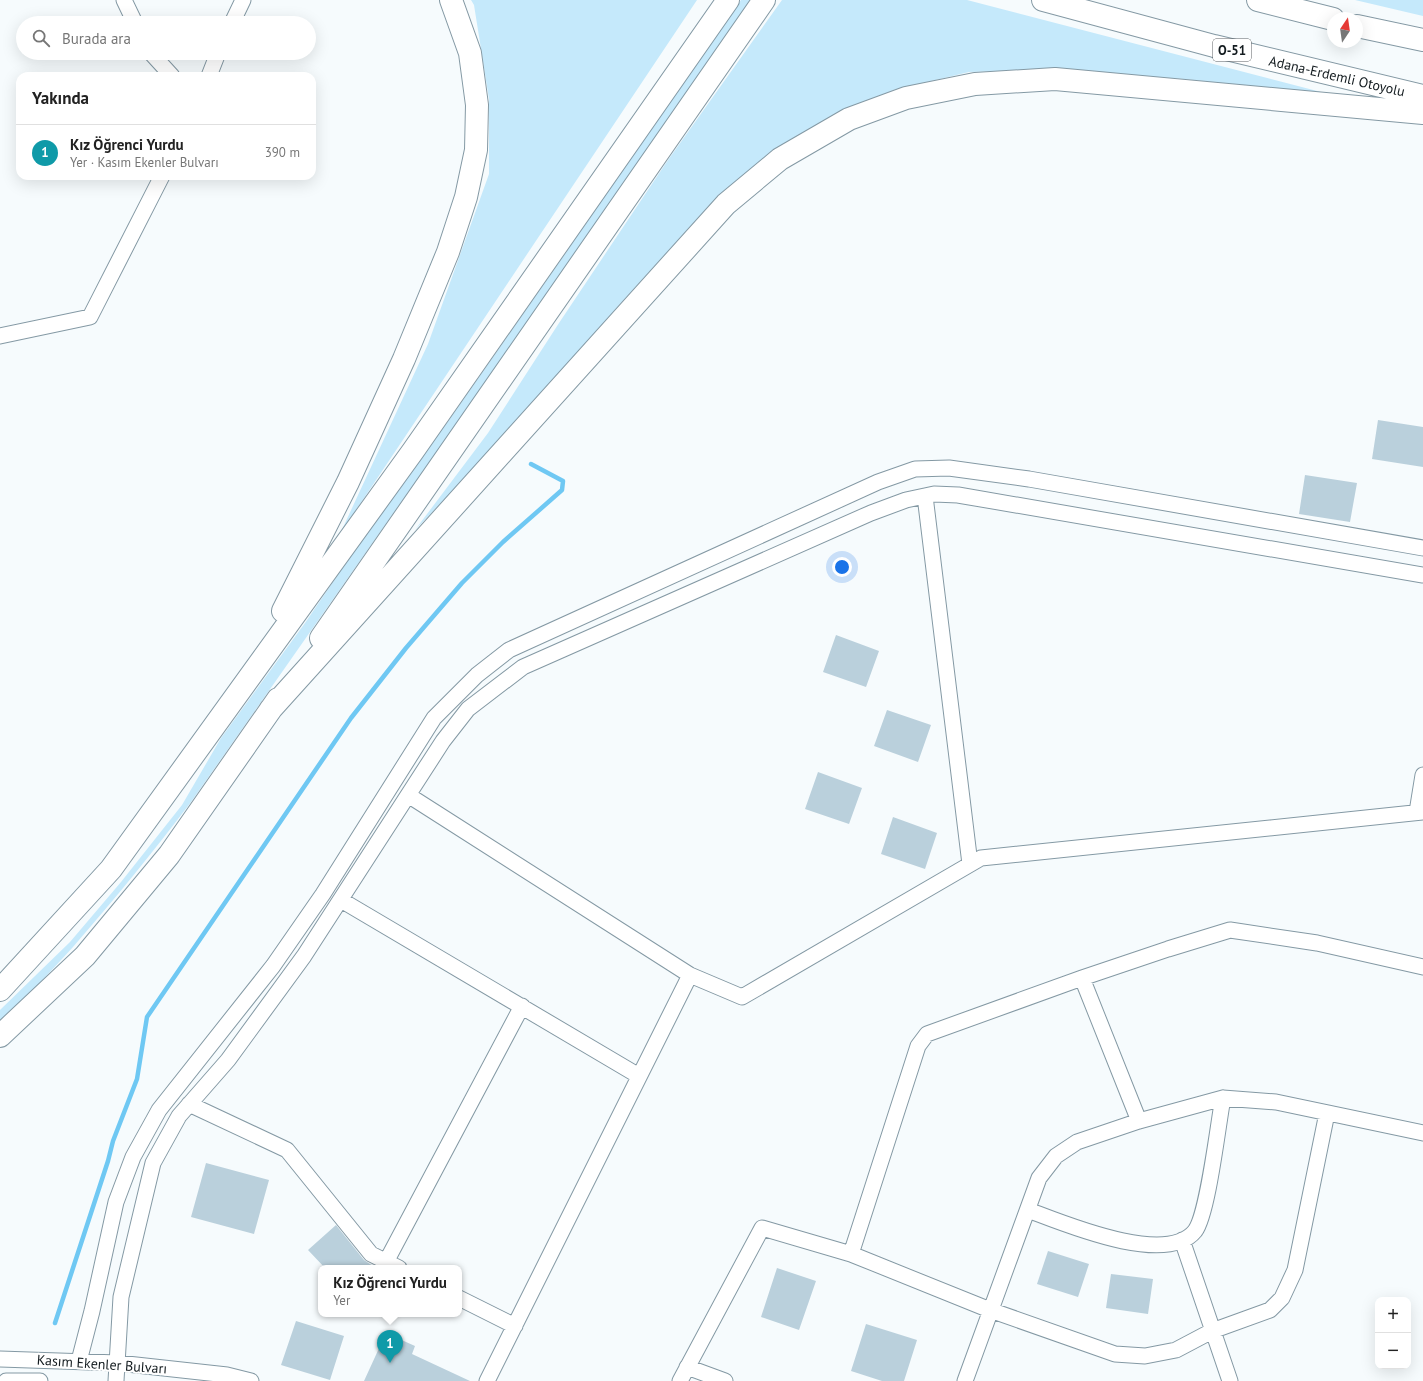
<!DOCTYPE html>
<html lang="tr">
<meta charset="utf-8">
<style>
:root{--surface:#fff;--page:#f6f6f6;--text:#222;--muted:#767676;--line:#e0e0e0;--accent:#1a73e8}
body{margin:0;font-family:"PT Sans",sans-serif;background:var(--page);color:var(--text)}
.controls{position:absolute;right:12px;bottom:12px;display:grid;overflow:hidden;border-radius:8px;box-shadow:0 4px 16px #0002}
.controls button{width:36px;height:36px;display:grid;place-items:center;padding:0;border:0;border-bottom:1px solid var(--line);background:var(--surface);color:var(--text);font:20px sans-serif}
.compass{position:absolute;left:1327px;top:12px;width:36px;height:36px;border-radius:50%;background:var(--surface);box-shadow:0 4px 16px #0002;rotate:13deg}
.you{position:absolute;left:842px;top:567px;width:14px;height:14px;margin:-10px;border:3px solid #fff;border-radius:50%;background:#1a73e8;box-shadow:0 0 0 6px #1a73e833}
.badge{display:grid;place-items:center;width:26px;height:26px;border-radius:50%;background:var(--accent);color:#fff;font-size:13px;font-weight:700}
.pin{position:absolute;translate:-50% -33px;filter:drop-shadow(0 1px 2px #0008)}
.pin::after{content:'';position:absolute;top:21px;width:14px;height:12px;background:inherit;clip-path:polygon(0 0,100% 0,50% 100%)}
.popup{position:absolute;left:318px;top:1265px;width:144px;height:52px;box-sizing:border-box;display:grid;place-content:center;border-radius:8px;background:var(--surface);filter:drop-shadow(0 1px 3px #0005);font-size:13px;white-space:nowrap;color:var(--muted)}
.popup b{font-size:15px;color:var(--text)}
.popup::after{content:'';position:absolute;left:50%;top:100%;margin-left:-8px;border:8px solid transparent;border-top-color:var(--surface)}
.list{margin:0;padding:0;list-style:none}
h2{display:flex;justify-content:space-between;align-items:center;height:52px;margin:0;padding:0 16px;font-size:17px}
h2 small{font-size:13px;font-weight:400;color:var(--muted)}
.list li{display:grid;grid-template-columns:26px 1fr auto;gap:12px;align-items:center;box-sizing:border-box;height:56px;padding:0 16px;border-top:1px solid var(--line)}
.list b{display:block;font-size:15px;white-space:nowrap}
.list p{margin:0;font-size:13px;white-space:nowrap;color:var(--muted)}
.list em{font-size:13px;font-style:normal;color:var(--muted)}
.icon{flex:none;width:22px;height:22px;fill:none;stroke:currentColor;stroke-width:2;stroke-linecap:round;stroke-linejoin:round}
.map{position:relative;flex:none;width:1423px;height:1381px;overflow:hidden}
.search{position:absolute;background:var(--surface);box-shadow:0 4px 16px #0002;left:16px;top:16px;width:300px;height:44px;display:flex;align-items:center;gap:10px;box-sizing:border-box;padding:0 14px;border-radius:22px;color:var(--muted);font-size:15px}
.panel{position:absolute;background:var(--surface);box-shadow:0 4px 16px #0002;left:16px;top:72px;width:300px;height:108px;border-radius:12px}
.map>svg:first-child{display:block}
</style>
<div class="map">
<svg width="1423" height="1381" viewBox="0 0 1423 1381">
<rect width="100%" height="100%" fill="#f6fbfd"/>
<path fill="#c5e9fb" d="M471 0H697L340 534 428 344 489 174V99L474 5Z
M741 0H753L668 119 455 430 411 488 191 802C153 852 114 900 73 947 50 972 27 998 0 1021V1010L70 942 121 882 182 805 221 738 305 623 382 510 449 420 567 251 703 50Z
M782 0H967L1344 98 1184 79 1050 70 969 72 894 90 845 110 776 148 707 208 621 303 504 438 415 530 488 433 559 323 668 160Z
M1355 0H1423V16Z"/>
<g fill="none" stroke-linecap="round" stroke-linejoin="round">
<path stroke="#6fc8f3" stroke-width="4.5" d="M55 1323 108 1161 113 1141 137 1079 147 1017 351 718 406 648 462 583 503 542 562 490 563 481 531 464"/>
</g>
<path fill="#bad0dc" d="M1378 420 1423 427V467L1372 459Z
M1305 475 1357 483 1350 522 1299 514Z
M836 635 879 651 866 687 823 672Z
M887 710 931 725 918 762 874 746Z
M818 772 862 788 849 824 805 809Z
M893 817 937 833 925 869 881 854Z
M206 1163 269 1180 254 1234 191 1217Z
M336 1225 364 1260 376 1268H325L308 1250Z
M1048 1251 1089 1264 1078 1297 1037 1284Z
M777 1268 816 1281 799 1330 761 1317Z
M1111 1274 1153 1279 1148 1314 1106 1308Z
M296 1321 344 1336 330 1380 281 1365Z
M866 1324 917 1340 904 1381H882L851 1371Z
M386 1333 415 1346 412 1354 470 1381H364Z"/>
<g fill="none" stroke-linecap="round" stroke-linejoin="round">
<g stroke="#8499a4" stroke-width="17">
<path id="minor" d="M124 0 135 23
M232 23 243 0
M151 53 172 76
M209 76 218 53
M0 336 90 317 162 176
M925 496 970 864
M408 795 690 975 742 997 981 858 1423 812
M1417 812 1423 775
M341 900 639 1076
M1082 978 1139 1121
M189 1104 287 1150 371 1254 399 1268
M1028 1210C1063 1223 1166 1267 1195 1231 1208 1214 1218 1124 1223 1098
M1182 1240 1230 1381
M851 1254 918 1046 927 1034 1082 978 1168 949 1230 930 1317 943 1423 967
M386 1262 522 1006
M459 1298 515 1326
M0 1359 118 1363 227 1375 251 1381
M79 1361 92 1311 116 1202 133 1157 159 1110 273 966 323 894 434 718 477 675 509 650 878 482 915 469 949 468 1029 479 1423 548
M687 1367 725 1381
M6 1381H40
M116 1381 121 1297 153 1163 179 1116 228 1060 304 956 443 741 468 709 523 667 871 513 906 500 934 494 958 495 1423 575
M487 1381 690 975
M680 1381 762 1228 851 1254 990 1310 1115 1354 1145 1356 1176 1350 1212 1331 1270 1310 1282 1298 1295 1270 1327 1113
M965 1381 1039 1178 1056 1156 1077 1142 1139 1121 1223 1098 1276 1102 1423 1133"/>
</g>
<g stroke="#8499a4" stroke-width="24">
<path id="highway" d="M1043 0 1214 46 1423 96
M1258 0 1333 19
M1357 26 1423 40
M283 611 348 482 404 359 448 252 466 197 476 150 477 105 470 53 451 0
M321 638 764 0
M270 710 726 204 780 159 849 119 906 98 975 84 1055 79 1423 113
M0 990 111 869 413 451 728 0
M0 1036 85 956 169 855 278 699"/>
</g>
<use href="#minor" stroke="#fff" stroke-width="15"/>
<use href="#highway" stroke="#fff" stroke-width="22"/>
</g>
<g text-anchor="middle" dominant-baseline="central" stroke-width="4" stroke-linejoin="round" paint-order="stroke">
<rect fill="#fff" stroke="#5a5f62" stroke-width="1" x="1213" y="39" width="38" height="22" rx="3"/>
<g font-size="13" font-weight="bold" fill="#131b1f">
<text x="1232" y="50">O-51</text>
</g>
<g font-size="14" fill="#131b1f" stroke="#fff">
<text transform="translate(1337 76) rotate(13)">Adana-Erdemli Otoyolu</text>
<text transform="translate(102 1364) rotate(4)">Kasım Ekenler Bulvarı</text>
</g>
</g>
</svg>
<div class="controls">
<button>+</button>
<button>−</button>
</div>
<svg class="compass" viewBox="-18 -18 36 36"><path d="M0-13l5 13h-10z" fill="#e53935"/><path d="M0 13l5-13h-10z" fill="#767676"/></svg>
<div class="you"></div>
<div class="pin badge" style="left:390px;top:1363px;background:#0f9aa8">1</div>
<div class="popup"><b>Kız Öğrenci Yurdu</b>Yer</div>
<div class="search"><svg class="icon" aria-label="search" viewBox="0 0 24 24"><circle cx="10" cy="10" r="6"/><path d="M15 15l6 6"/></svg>Burada ara</div>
<section class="panel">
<h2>Yakında<small></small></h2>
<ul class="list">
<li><span class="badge" style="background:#0f9aa8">1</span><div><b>Kız Öğrenci Yurdu</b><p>Yer · Kasım Ekenler Bulvarı</p></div><em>390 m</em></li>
</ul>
</section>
</div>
